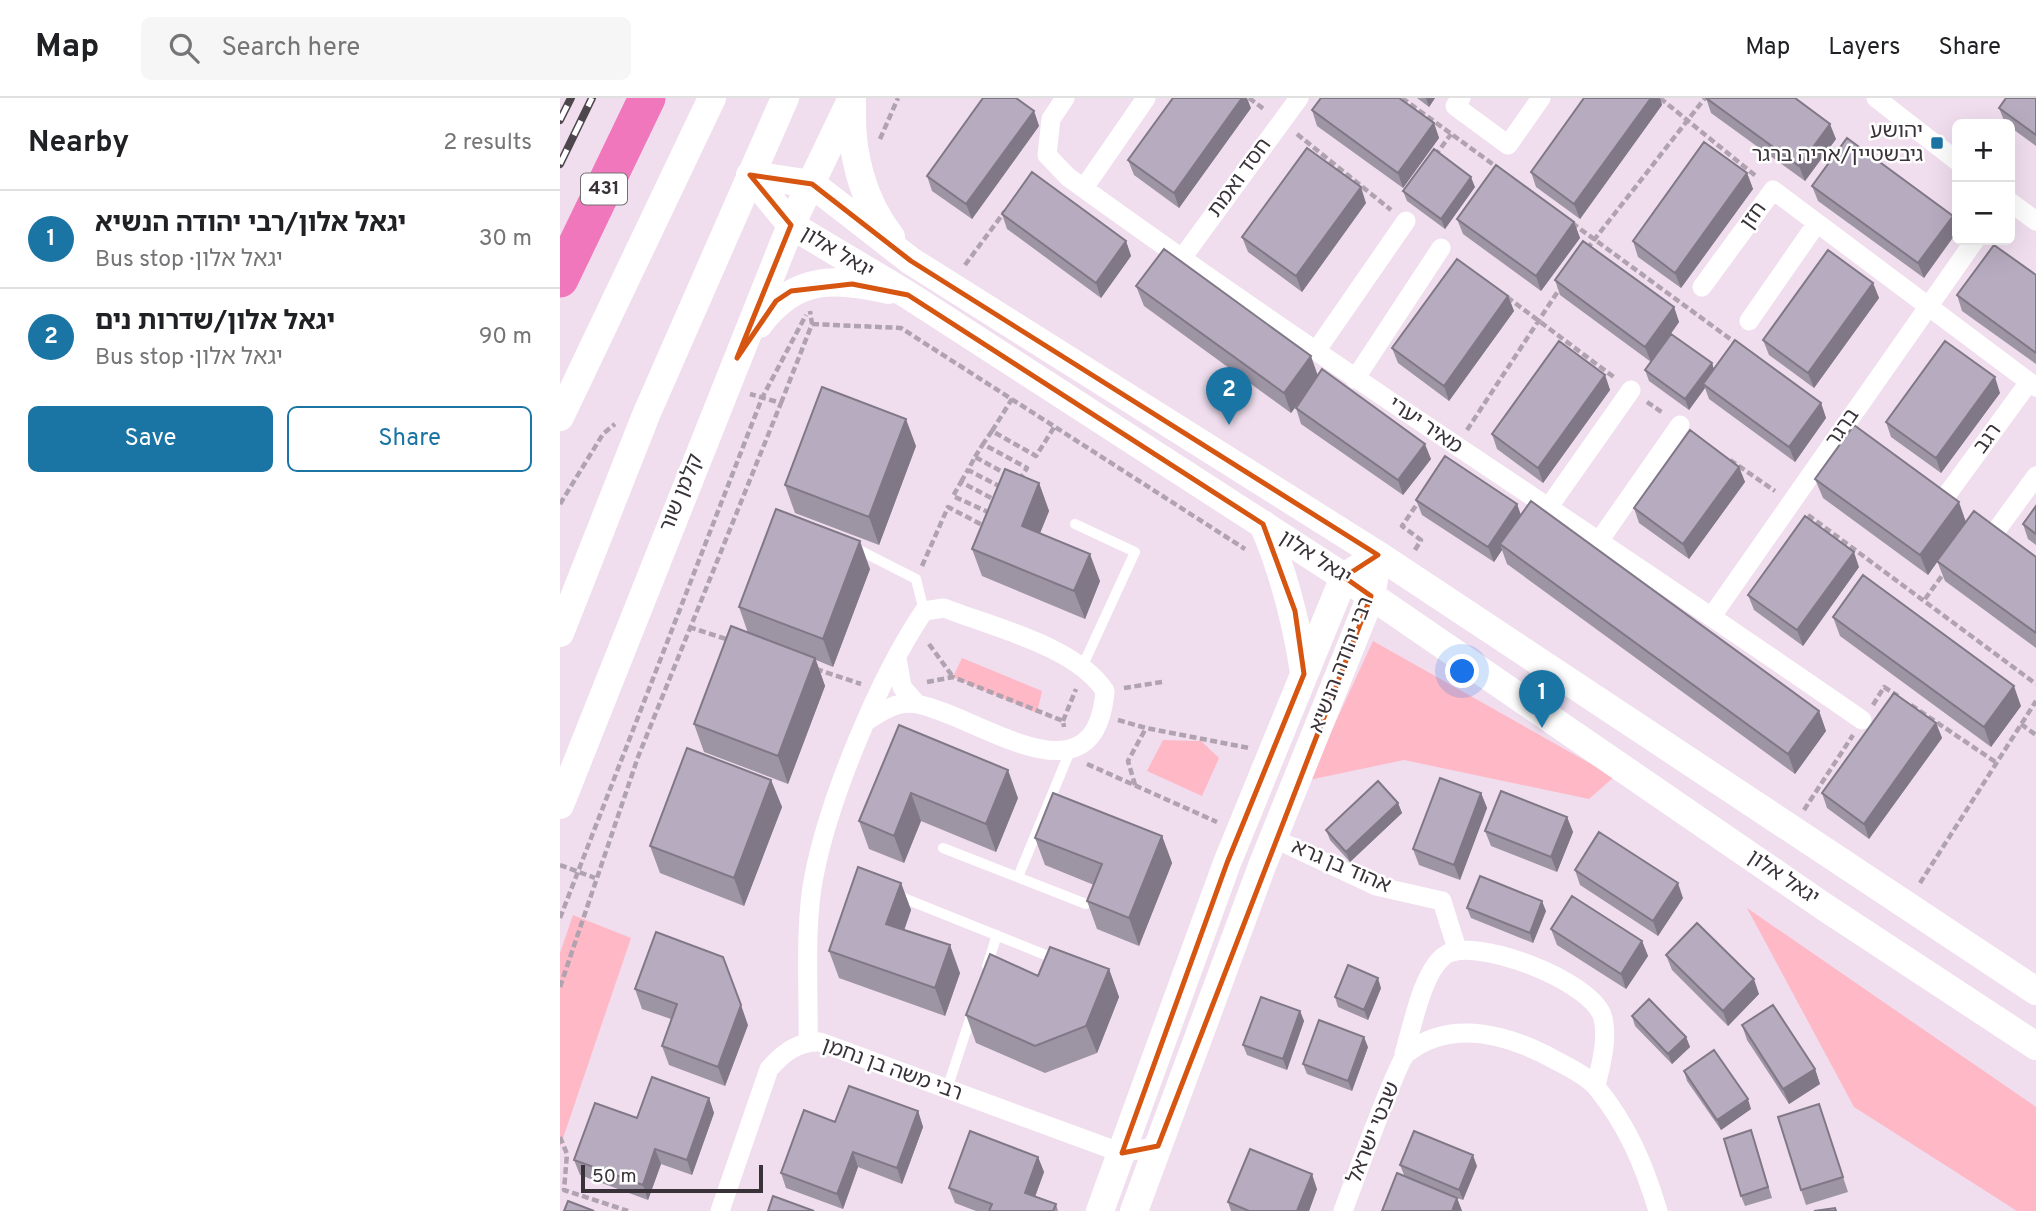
<!DOCTYPE html>
<meta charset="utf-8">
<style>
:root{--surface:#fff;--page:#f6f6f6;--text:#202124;--muted:#757577;--line:#e0e0e0;--accent:#1b75a4}
body{margin:0;font-family:Overpass,"Noto Sans Hebrew",sans-serif;background:var(--page);color:var(--text)}
.controls{position:absolute;right:21px;top:21px;display:grid;overflow:hidden;border-radius:10px;box-shadow:0 7px 28px #0002}
.controls button{width:63px;height:63px;display:grid;place-items:center;padding:0;border:0;border-bottom:2px solid var(--line);background:var(--surface);color:var(--text);font:35px sans-serif}
.scale{position:absolute;left:21px;bottom:18px;width:182px;box-sizing:border-box;padding-left:7px;border:4px solid #393238;border-top:0;font-size:19px;line-height:24px;white-space:nowrap;color:#393238;-webkit-text-stroke:5px #fff;paint-order:stroke}
.you{position:absolute;left:903px;top:574px;width:24px;height:24px;margin:-18px;border:5px solid #fff;border-radius:50%;background:#1a73e8;box-shadow:0 0 0 10px #1a73e833}
.badge{display:grid;place-items:center;width:46px;height:46px;border-radius:50%;background:var(--accent);color:#fff;font-size:23px;font-weight:700}
.pin{position:absolute;translate:-50% -58px;filter:drop-shadow(0 2px 4px #0008)}
.pin::after{content:'';position:absolute;top:37px;width:24px;height:21px;background:inherit;clip-path:polygon(0 0,100% 0,50% 100%)}
.list{margin:0;padding:0;list-style:none}
h2{display:flex;justify-content:space-between;align-items:center;height:91px;margin:0;padding:0 28px;font-size:30px}
h2 small{font-size:23px;font-weight:400;color:var(--muted)}
.list li{display:grid;grid-template-columns:46px 1fr auto;gap:21px;align-items:center;box-sizing:border-box;height:98px;padding:0 28px;border-top:2px solid var(--line)}
.list b{display:block;font-size:26px;white-space:nowrap}
.list p{margin:0;font-size:23px;white-space:nowrap;color:var(--muted)}
.list em{font-size:23px;font-style:normal;color:var(--muted)}
.actions{display:flex;gap:14px;padding:21px 28px}
.actions a{flex:1;padding:16px 0;border:2px solid var(--accent);border-radius:10px;text-align:center;font-size:24px;color:var(--accent)}
.actions .main{background:var(--accent);color:#fff}
.icon{flex:none;width:38px;height:38px;fill:none;stroke:currentColor;stroke-width:2;stroke-linecap:round;stroke-linejoin:round}
.map{position:relative;flex:none;width:1476px;height:1113px;overflow:hidden}
header{display:flex;align-items:center;gap:42px;box-sizing:border-box;height:98px;padding:0 35px;background:var(--surface);border-bottom:2px solid var(--line)}
header strong{font-size:33px}
nav{display:flex;gap:38px;margin-inline-start:auto;font-size:24px}
.search{width:490px;height:63px;background:var(--page);display:flex;align-items:center;gap:18px;box-sizing:border-box;padding:0 24px;border-radius:10px;color:var(--muted);font-size:26px}
main{display:flex}
aside{flex:1;background:var(--surface)}
.map>svg:first-child{display:block}
</style>
<header>
<strong>Map</strong>
<div class="search"><svg class="icon" aria-label="search" viewBox="0 0 24 24"><circle cx="10" cy="10" r="6"/><path d="M15 15l6 6"/></svg>Search here</div>
<nav><a>Map</a><a>Layers</a><a>Share</a></nav>
</header>
<main>
<aside>
<h2>Nearby<small>2 results</small></h2>
<ul class="list">
<li><span class="badge">1</span><div><b>יגאל אלון/רבי יהודה הנשיא</b><p>Bus stop · יגאל אלון</p></div><em>30 m</em></li>
<li><span class="badge">2</span><div><b>יגאל אלון/שדרות נים</b><p>Bus stop · יגאל אלון</p></div><em>90 m</em></li>
</ul>
<div class="actions"><a class="main">Save</a><a>Share</a></div>
</aside>
<div class="map">
<svg width="1476" height="1113" viewBox="0 0 1476 1113">
<rect width="100%" height="100%" fill="#f0deee"/>
<path fill="#feb8c6" d="M813 543 1054 679 1029 701 844 662 749 682Z
M402 560 482 593 477 615 393 579Z
M603 642 641 643 659 660 642 698 587 673Z
M1187 810 1476 1009V1113H1457L1294 1009Z
M13 817 71 840 0 1049V855Z"/>
<g fill="none" stroke-linecap="round" stroke-linejoin="round">
<path stroke="#b0a2af" stroke-width="4.5" stroke-dasharray="7 3.5" stroke-linecap="butt" d="M689 0 705 12
M842 0 938 70
M1100 0 1197 79
M737 36 831 112
M320 41 338 0
M875 58 891 36
M1012 125 1177 246
M1027 151 1145 0
M405 167 445 113
M947 199 1055 280
M252 226 341 230 685 451
M1087 304 1103 315
M221 305 252 226 250 213
M907 332 1002 187
M432 333 452 301
M415 359 423 346
M1170 362 1215 393
M459 382 467 370 423 346 432 333 476 358 495 328
M401 384 408 372
M441 389 408 372 415 359 448 377
M0 406 43 336 55 326
M430 415 393 398 401 384 437 403
M1248 417 1476 586
M855 452 861 442 842 428 859 403
M362 468 388 409 426 429
M1365 501 1384 475
M129 529 172 543
M369 546 393 579
M256 571 301 586
M367 584 393 579 503 623 504 629
M564 590 602 584
M1313 607 1324 589 1338 598
M1351 607 1437 665
M558 622 586 630 689 650
M503 623 516 591
M1461 626 1476 637
M527 666 657 724
M575 687 568 663 586 630
M1244 712 1293 637
M0 767 35 780
M1360 785 1476 603
M0 820 202 300 246 217
M0 889 78 659 221 305 190 296
M0 1039 7 1056 4 1092 68 1113"/>
<path stroke="#fff" stroke-width="10" d="M515 426 575 454 523 567
M297 451 356 481 364 513
M383 750 526 806
M458 779 510 653
M336 797 498 862
M427 868 437 837
M387 991 413 912"/>
<path stroke="#fff" stroke-width="19" d="M505 0 491 21 487 57 508 79C768 268 1039 439 1302 622
M901 0 895 8 948 47 981 0
M1316 0 1397 63
M524 90 586 0
M1450 104 1476 123
M622 160 739 0
M1142 189 1213 92 1476 289
M1189 223 1257 125
M756 253 846 123
M795 281 881 150
M1386 398 1469 284
M988 410 1071 292
M1436 433 1476 378
M1039 443 1120 327
M1152 518 1415 142
M337 560 342 589 356 605
M713 740 816 788 882 803 897 851
M248 944C249 893 244 827 254 778 269 700 320 578 364 513L384 510C432 529 516 548 545 593 535 712 419 618 357 606 338 602 323 613 308 622
M844 956C852 930 862 875 884 858 911 836 1034 883 1043 920 1048 942 1041 966 1036 988
M160 1113 209 971C223 955 238 943 260 944L562 1055 598 1048
M783 1113C791 1092 838 962 847 955 893 919 952 938 997 963 1010 970 1027 978 1037 990 1068 1028 1084 1067 1098 1113"/>
<path stroke="#fff" stroke-width="28" d="M292 6C290 53 302 102 331 139
M190 77 231 127 348 197 784 479 1263 808 1476 948
M190 77 252 86 351 163 818 457 1476 893
M199 226C235 178 273 179 328 192
M0 319 152 0
M703 426C724 475 736 522 744 574
M0 535 86 317 225 0
M0 707 231 127 292 0
M540 1113 667 765 784 479 798 470
M574 1113 702 768 811 498 814 481"/>
<path stroke="#f077bb" stroke-width="37" d="M0 181 87 0"/>
<g stroke="#4e464d" stroke-width="8">
<path id="rail" d="M0 22 11 0
M0 66 32 0"/>
</g>
<use href="#rail" stroke="#fff" stroke-width="5" stroke-dasharray="16" stroke-linecap="butt"/>
</g>
<path fill="#9d94a4" d="M857 0H875L869 9Z
M1024 0H1100L1102 7 1020 121 976 89 971 74Z
M1146 0 1276 41 1245 83 1151 15Z
M1476 0V48L1450 29V26L1445 25 1439 10Z
M691 10 619 110 574 77 568 62Z
M752 12 874 25 879 40 843 90 757 28Z
M474 13 479 28 412 121 372 93 367 78Z
M1187 75 1193 91 1121 190 1078 159 1073 143Z
M1252 88 1393 118 1364 180 1258 103Z
M915 89 885 131 847 103 843 93Z
M806 105 742 194 688 154 682 139Z
M442 116 566 143 571 158 541 200 447 131Z
M897 121 1014 124 1020 140 981 193 903 136Z
M1476 177V266L1402 213 1397 197Z
M995 182 1114 209 1119 224 1091 264 1000 197Z
M1313 185 1319 200 1254 290 1209 257 1203 242Z
M576 188 758 277 871 361 843 397 741 326 736 310 752 287 731 315 584 208Z
M948 198 954 213 889 303 838 265 832 250Z
M1152 265 1154 272 1261 305 1266 320 1235 364 1149 301 1145 290 1129 312 1089 283 1085 272Z
M1045 277 1050 292 983 385 937 351 932 336Z
M1440 295 1381 375 1331 339 1326 324Z
M356 348 319 447 235 415 225 387Z
M1179 369 1185 384 1129 461 1079 425 1074 410Z
M1255 381 1406 424 1476 459V550L1385 483 1377 463 1368 477 1263 400Z
M479 385 489 413 480 435 540 483 525 521 422 478 412 451Z
M856 402 957 406 961 417 1259 613 1266 633 1235 676 947 466 942 452 934 464 862 417Z
M1476 408V447L1468 441 1463 426Z
M1299 469 1243 548 1194 512 1188 497Z
M310 471 273 569 256 562 265 588 228 686 144 654 134 626 188 535 179 509Z
M1273 519 1461 608 1431 649 1280 538Z
M1376 625 1382 640 1309 741 1267 710 1262 695Z
M339 627 458 700 436 754 361 723 344 765 309 751 299 723Z
M211 682 222 709 184 808 100 775 90 748Z
M921 695 927 710 900 782 859 767 853 751Z
M838 705 842 715 790 764 770 742 766 732Z
M1007 719 1013 734 997 774 931 748 925 733Z
M602 738 612 765 579 848 537 831 527 803 534 787 485 767 475 740Z
M1015 772 1123 800 1098 838 1020 787Z
M341 785 351 812 344 832 400 875 385 918 279 880 269 853Z
M907 810 986 813 973 845 911 820Z
M991 831 1082 843 1088 858 1066 891 997 847Z
M1106 857 1199 896 1168 928 1112 872Z
M549 871 559 899 537 955 485 975 416 945 406 917 478 878Z
M821 890 808 922 778 909 775 899Z
M75 891 188 927 165 988 109 967 102 948 111 921 82 911Z
M740 913 744 923 727 972 687 957 683 947Z
M1072 918 1126 939 1130 949 1112 966 1075 928Z
M1182 927 1255 971 1260 986 1229 1006 1187 942Z
M808 949 792 993 747 976 743 966Z
M1124 973 1191 1011 1161 1032 1127 983Z
M149 1000 154 1015 132 1077 101 1066 88 1102 20 1077 14 1062 77 1020Z
M1259 1006 1288 1094 1246 1107 1241 1092Z
M358 1013 363 1029 342 1086 298 1069 283 1111 226 1090 221 1075 275 1024Z
M1195 1043 1212 1100 1185 1108 1181 1098Z
M478 1059 484 1074 475 1098 496 1106 498 1113H416L395 1105 389 1090Z
M840 1067 917 1068 903 1102 897 1100 902 1113 844 1077Z
M757 1091 749 1113H671L668 1104Z"/>
<path fill="#807886" d="M682 0H687L691 10 619 110 614 95Z
M866 0H875L869 9Z
M1091 0H1100L1102 7 1020 121 1014 106Z
M474 13 479 28 412 121 406 106Z
M874 25 879 40 843 90 838 75Z
M1270 26 1276 41 1245 83 1239 68Z
M1187 75 1193 91 1121 190 1115 175Z
M911 79 915 89 885 131 881 121Z
M801 89 806 105 742 194 736 178Z
M1393 118 1397 130V134L1364 180 1358 165Z
M1014 124 1020 140 981 193 976 178Z
M566 143 571 158 541 200 536 185Z
M1313 185 1319 200 1254 290 1248 275Z
M948 198 954 213 889 303 884 288Z
M1114 209 1119 224 1091 264 1085 249Z
M751 258 758 278 731 315 724 295Z
M1152 265 1155 275 1143 286 1145 290 1129 312 1125 301Z
M1045 277 1050 292 983 385 978 370Z
M1435 279 1440 295 1381 375 1376 360Z
M1261 305 1266 320 1235 364 1229 349Z
M346 321 356 348 319 447 309 419Z
M865 346 871 361 843 397 838 382Z
M1179 369 1185 384 1129 461 1123 446Z
M479 385 489 413 472 455 462 428Z
M1399 404 1406 424 1368 477 1360 457Z
M957 406 962 421 940 446 942 452 934 464 928 449Z
M300 443 310 471 273 569 263 541Z
M1294 454 1299 469 1243 548 1237 532Z
M530 456 540 483 525 521 514 493Z
M255 560 265 588 228 686 218 658Z
M1454 588 1461 608 1431 649 1424 629Z
M1259 613 1266 633 1235 676 1228 656Z
M1376 625 1382 640 1309 741 1304 726Z
M448 672 458 700 436 754 426 726Z
M211 682 222 709 184 808 174 780Z
M351 695 361 723 344 765 334 738Z
M921 695 927 710 900 782 894 767Z
M838 705 842 715 790 764 786 754Z
M1007 719 1013 734 997 774 991 759Z
M602 738 612 765 579 848 569 820Z
M341 785 351 812 337 853 326 826Z
M1118 785 1123 800 1098 838 1093 823Z
M982 803 986 813 973 845 970 835Z
M1082 843 1088 858 1066 891 1061 876Z
M390 847 400 875 385 918 375 890Z
M549 871 559 899 537 955 526 928Z
M818 880 821 890 808 922 804 912Z
M1194 881 1199 896 1168 928 1163 913Z
M181 907 188 927 165 988 158 969Z
M740 913 744 923 727 972 723 961Z
M804 939 808 949 792 993 788 983Z
M1126 939 1130 949 1112 966 1108 956Z
M1255 971 1260 986 1229 1006 1223 991Z
M149 1000 154 1015 132 1077 127 1062Z
M1188 1001 1191 1011 1161 1032 1157 1022Z
M358 1013 363 1029 342 1086 337 1070Z
M95 1051 101 1066 88 1102 83 1087Z
M293 1054 298 1069 283 1111 277 1096Z
M913 1057 917 1068 903 1102 899 1092Z
M478 1059 484 1074 471 1110 465 1095Z
M752 1076 757 1091 749 1113H737Z
M897 1100 902 1113H892Z"/>
<path fill="#b7acbf" stroke="#807886" stroke-width="2" d="M423 0H456L474 13 406 106 367 78Z
M613 0H682L614 95 568 62Z
M761 0H839L874 25 838 75 752 12Z
M1024 0H1091L1014 106 971 74Z
M1146 0H1235L1270 26 1239 68Z
M1446 0H1476V37L1439 10Z
M1287 40 1393 118 1358 165 1252 88Z
M1144 44 1187 75 1115 175 1073 143Z
M747 50 801 89 736 178 682 139Z
M874 51 911 79 881 121 843 93Z
M936 67 1014 124 976 178 897 121Z
M472 74 566 143 536 185 442 116Z
M1023 143 1114 209 1085 249 995 182Z
M1434 147 1476 177V255L1397 197Z
M604 151 751 258 724 295 576 188Z
M1268 152 1313 185 1248 275 1203 242Z
M897 161 948 198 884 288 832 250Z
M1111 236 1152 265 1125 301 1085 272Z
M1175 242 1261 305 1229 349 1143 286Z
M999 243 1045 277 978 370 932 336Z
M1385 243 1435 279 1376 360 1326 324Z
M762 271 865 346 838 382 736 310Z
M262 289 346 321 309 419 225 387Z
M1294 327 1399 404 1360 457 1255 381Z
M1130 332 1179 369 1123 446 1074 410Z
M885 358 957 406 928 449 856 402Z
M445 371 479 385 462 428 530 456 514 493 412 451Z
M971 403 1259 613 1228 656 940 446Z
M1476 408V436L1463 426Z
M216 411 300 443 263 541 179 509Z
M1414 413 1476 459V535L1377 463Z
M1245 418 1294 454 1237 532 1188 497Z
M1303 477 1454 588 1424 629 1273 519Z
M171 528 255 560 218 658 134 626Z
M1334 595 1376 625 1304 726 1262 695Z
M339 627 448 672 426 726 351 695 334 738 299 723Z
M127 650 211 682 174 780 90 748Z
M880 680 921 695 894 767 853 751Z
M818 683 838 705 786 754 766 732Z
M941 693 1007 719 991 759 925 733Z
M493 695 602 738 569 820 527 803 542 766 475 740Z
M1039 734 1118 785 1093 823 1015 772Z
M298 769 341 785 326 826 390 847 375 890 269 853Z
M920 778 982 803 970 835 907 810Z
M1012 798 1082 843 1061 876 991 831Z
M1137 825 1194 881 1163 913 1106 857Z
M96 834 163 859 181 907 158 969 102 948 117 906 75 891Z
M490 849 549 871 526 928 475 948 406 917 430 856 478 878Z
M788 867 818 880 804 912 775 899Z
M701 899 740 913 723 961 683 947Z
M1089 901 1126 939 1108 956 1072 918Z
M1213 907 1255 971 1223 991 1182 927Z
M759 922 804 939 788 983 743 966Z
M1154 952 1188 1001 1157 1022 1124 973Z
M92 979 149 1000 127 1062 95 1051 83 1087 14 1062 35 1005 77 1020Z
M289 988 358 1013 337 1070 293 1054 277 1096 221 1075 244 1012 275 1024Z
M1259 1006 1283 1079 1241 1092 1218 1019Z
M1191 1032 1208 1089 1181 1098 1164 1041Z
M410 1033 478 1059 465 1095 496 1106 493 1113H429L432 1106 389 1090Z
M854 1033 913 1057 899 1092 840 1067Z
M690 1051 752 1076 737 1113H689L668 1104Z
M837 1075 897 1100 892 1113H822Z
M213 1098 254 1113H208Z
M8 1103 34 1113H4Z
M1275 1110 1276 1113H1254Z"/>
<path fill="none" stroke="#d65510" stroke-width="5" stroke-linejoin="round" d="M190 77 252 86 351 163 818 457 784 479 811 498 598 1048 562 1055 667 765 744 576 735 513 703 426 348 197 292 186 231 193 216 203 177 260 231 127Z"/>
<rect fill="#1b75a4" stroke="#fff" stroke-width="2.5" x="1370" y="38" width="14" height="14" rx="3.5"/>
<g text-anchor="middle" dominant-baseline="central" stroke-width="5" stroke-linejoin="round" paint-order="stroke">
<rect fill="#fff" stroke="#747074" stroke-width="2" x="21" y="75.5" width="46" height="31" rx="5"/>
<g font-size="19" font-weight="bold" fill="#393238">
<text x="44" y="91">431</text>
</g>
<g font-size="21" fill="#393238" stroke="#fff" text-anchor="end">
<text x="1363" y="33">יהושע<tspan x="1363" dy="24">גיבשטיין/אריה ברגר</tspan></text>
</g>
<g font-size="21" fill="#393238" stroke="#fff">
<text transform="translate(680 80) rotate(-54)">חסד ואמת</text>
<text transform="translate(1194 118) rotate(-54)">חזן</text>
<text transform="translate(277 155) rotate(31)">יגאל אלון</text>
<text transform="translate(865 328) rotate(34)">מאיר יערי</text>
<text transform="translate(1283 330) rotate(-55)">ברגר</text>
<text transform="translate(1428 341) rotate(-54)">רגב</text>
<text transform="translate(122 395) rotate(-68)">קלמן שור</text>
<text transform="translate(755 460) rotate(33)">יגאל אלון</text>
<text transform="translate(782 567) rotate(-69)">רבי יהודה הנשיא</text>
<text transform="translate(781 769) rotate(23)">אהוד בן גרא</text>
<text transform="translate(1223 780) rotate(34)">יגאל אלון</text>
<text transform="translate(332 972) rotate(20)">רבי משה בן נחמן</text>
<text transform="translate(814 1035) rotate(-68)">שבטי ישראל</text>
</g>
</g>
</svg>
<div class="controls">
<button>+</button>
<button>−</button>
</div>
<div class="scale">50 m</div>
<div class="you"></div>
<div class="pin badge" style="left:982px;top:630px">1</div>
<div class="pin badge" style="left:669px;top:327px">2</div>
</div>
</main>
